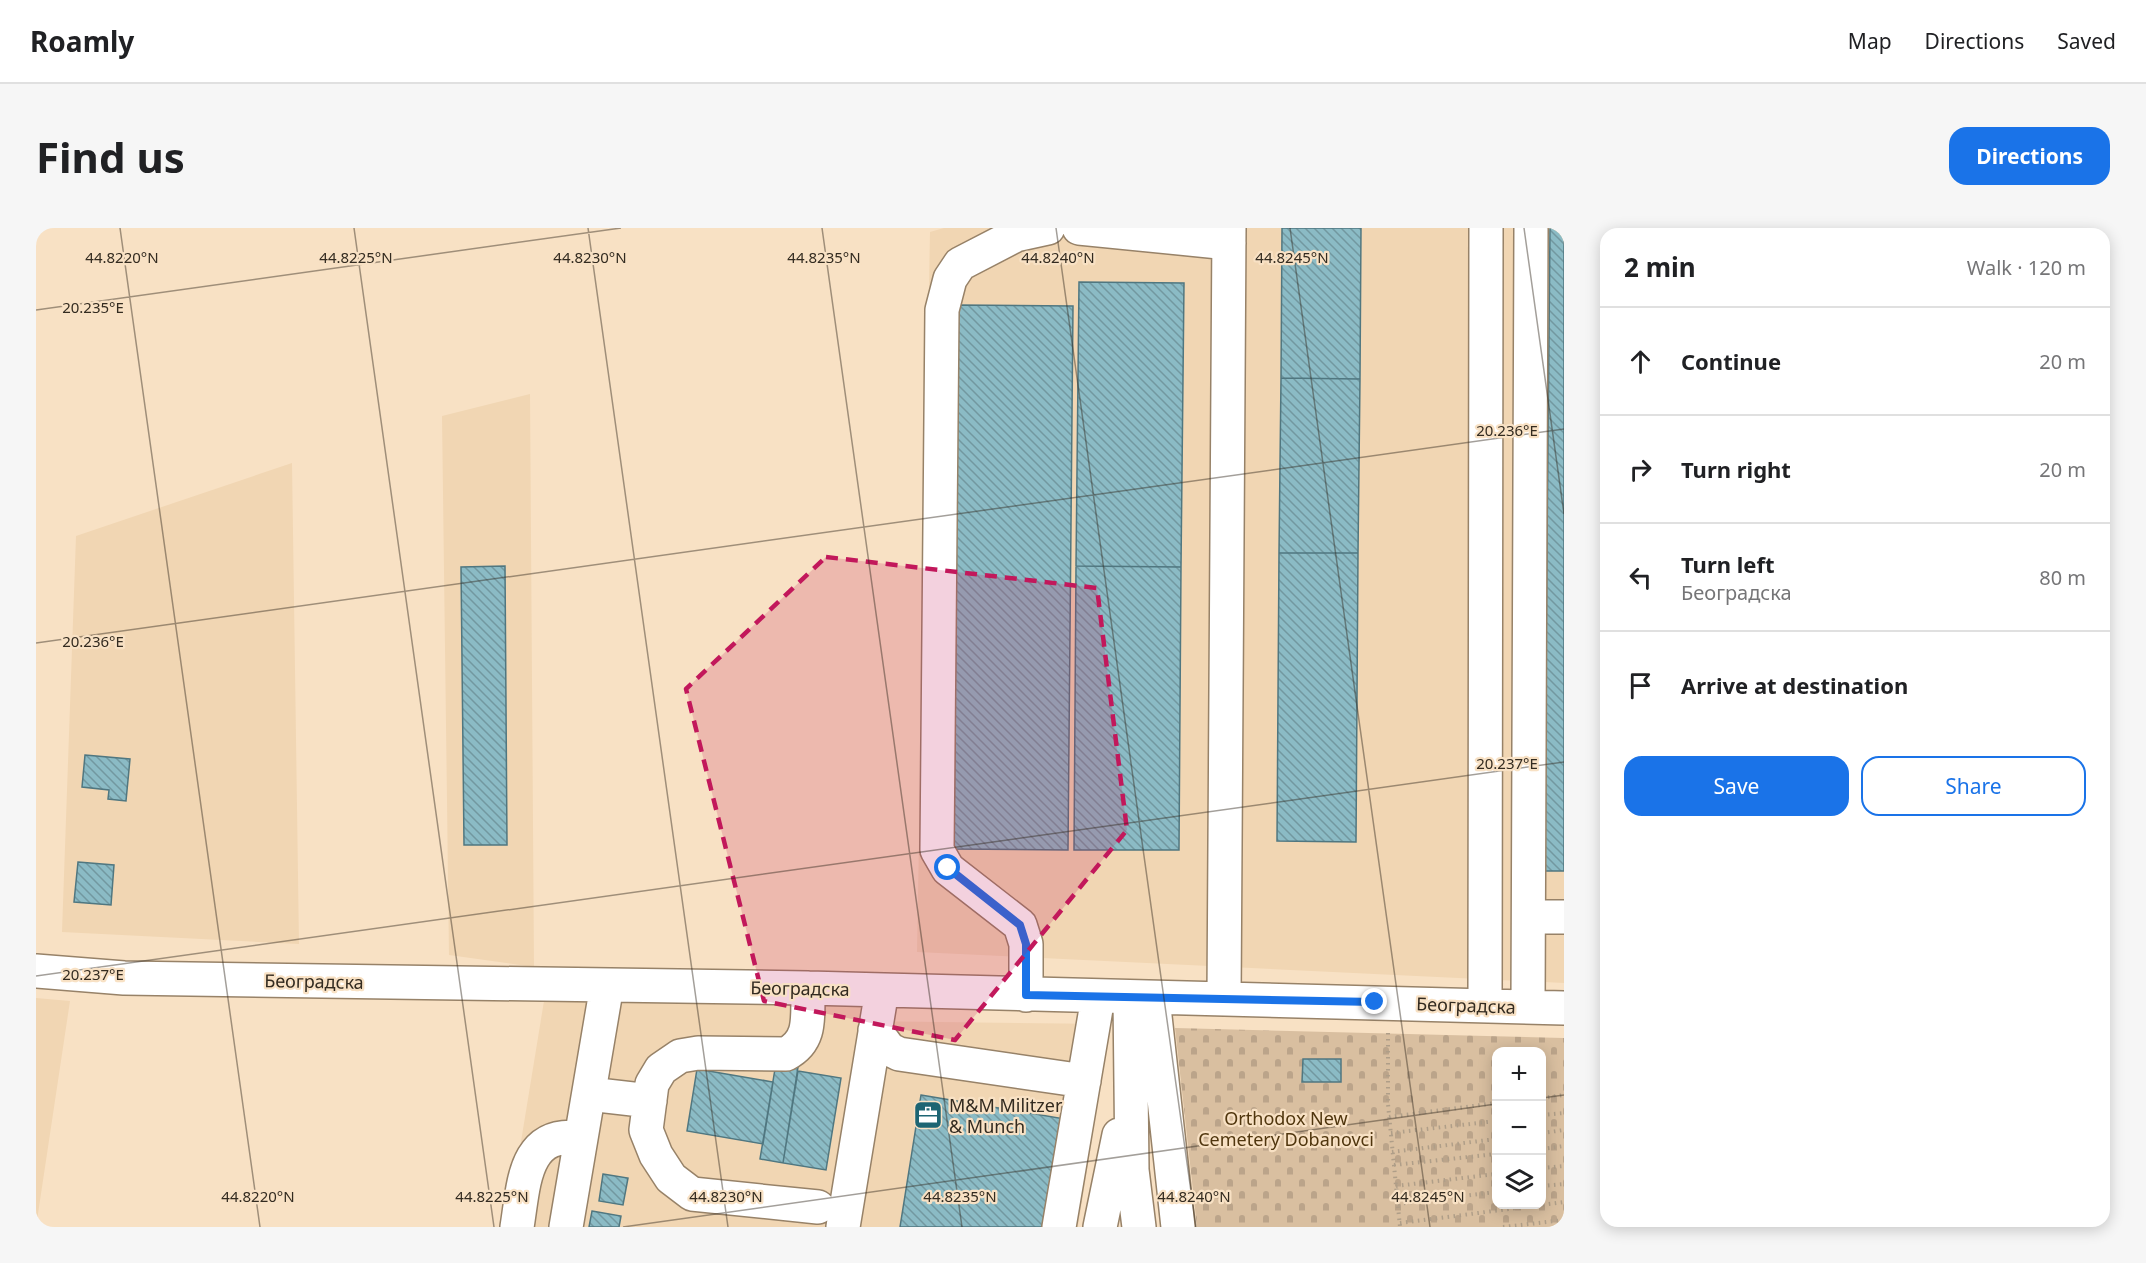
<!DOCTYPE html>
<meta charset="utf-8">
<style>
:root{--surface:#fff;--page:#f6f6f6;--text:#202124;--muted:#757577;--line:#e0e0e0;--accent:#1a73e8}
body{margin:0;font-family:"Noto Sans",sans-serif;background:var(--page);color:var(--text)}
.controls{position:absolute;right:18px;bottom:18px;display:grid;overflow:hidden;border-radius:12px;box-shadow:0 3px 15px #0003}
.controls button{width:54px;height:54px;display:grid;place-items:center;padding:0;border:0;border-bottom:2px solid var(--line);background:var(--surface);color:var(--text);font:30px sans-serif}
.stop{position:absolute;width:18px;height:18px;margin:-14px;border:4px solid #1a73e8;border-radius:50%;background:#fff}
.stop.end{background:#1a73e8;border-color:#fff;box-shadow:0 2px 6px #0008}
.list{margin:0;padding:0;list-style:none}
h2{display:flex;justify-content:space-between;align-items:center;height:78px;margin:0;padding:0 24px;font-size:26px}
h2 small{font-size:20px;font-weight:400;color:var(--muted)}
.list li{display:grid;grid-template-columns:39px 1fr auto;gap:18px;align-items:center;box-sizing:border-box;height:108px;padding:0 24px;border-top:2px solid var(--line)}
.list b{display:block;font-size:22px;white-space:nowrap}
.list p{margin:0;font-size:20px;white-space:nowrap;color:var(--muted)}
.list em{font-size:20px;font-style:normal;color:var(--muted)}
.actions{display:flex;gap:12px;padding:18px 24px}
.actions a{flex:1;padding:14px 0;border:2px solid var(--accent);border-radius:18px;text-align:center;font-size:21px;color:var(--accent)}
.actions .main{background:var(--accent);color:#fff}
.icon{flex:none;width:33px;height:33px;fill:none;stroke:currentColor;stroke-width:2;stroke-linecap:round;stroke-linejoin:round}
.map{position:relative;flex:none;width:1528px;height:999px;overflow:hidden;border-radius:18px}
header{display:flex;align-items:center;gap:36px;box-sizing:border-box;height:84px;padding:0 30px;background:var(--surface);border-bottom:2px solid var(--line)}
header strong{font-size:28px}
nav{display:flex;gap:33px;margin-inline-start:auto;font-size:21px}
.intro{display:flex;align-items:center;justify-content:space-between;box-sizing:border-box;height:144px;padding:0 36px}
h1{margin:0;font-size:42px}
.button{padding:15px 27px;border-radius:18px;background:var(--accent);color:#fff;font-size:21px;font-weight:700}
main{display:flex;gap:36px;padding:0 36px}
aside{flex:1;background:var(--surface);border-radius:18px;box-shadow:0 3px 15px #0003}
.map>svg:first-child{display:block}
</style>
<header>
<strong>Roamly</strong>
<nav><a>Map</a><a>Directions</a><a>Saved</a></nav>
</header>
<div class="intro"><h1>Find us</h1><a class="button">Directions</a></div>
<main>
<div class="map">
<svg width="1528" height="999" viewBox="0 0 1528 999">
<defs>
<pattern id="cemetery-stones" width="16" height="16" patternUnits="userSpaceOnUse" patternTransform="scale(1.5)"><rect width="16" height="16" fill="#d9bfa0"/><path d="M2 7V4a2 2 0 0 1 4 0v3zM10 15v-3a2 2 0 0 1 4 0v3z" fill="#bba48a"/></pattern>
<pattern id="building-back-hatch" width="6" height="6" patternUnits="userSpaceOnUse" patternTransform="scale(1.5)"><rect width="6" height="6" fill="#8bbbc5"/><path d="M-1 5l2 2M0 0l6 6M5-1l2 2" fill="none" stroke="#7298a0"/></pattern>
</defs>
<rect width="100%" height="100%" fill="#f8e1c4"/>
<path fill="#f1d6b3" d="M908 0H1528V755L881 724 894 4Z
M494 166 498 739 413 727 406 188Z
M256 235 263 716 26 704 40 308Z
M0 770 34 773 0 999Z
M508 773 825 777 823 793 1074 796 1042 999H471Z"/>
<path fill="url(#cemetery-stones)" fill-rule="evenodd" d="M1139 800 1528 810V999H1161ZM1460 824H1506V976H1460Z"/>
<path fill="url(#building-back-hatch)" stroke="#507780" stroke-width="1.5" d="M1246 0H1325L1324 151 1245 150Z
M1514 0H1528V643H1508Z
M1043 54 1148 55 1145 339 1040 338Z
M922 77 1037 78 1032 622 918 621Z
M1245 150 1324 151 1322 325H1243Z
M1243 325H1322L1320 614 1241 613Z
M469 338 471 617H428L425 339Z
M1040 338 1145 339 1143 622H1038Z
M49 527 94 531 90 573 72 571 73 562 46 559Z
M42 634 78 637 75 677 38 674Z
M1267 831H1305V854H1266Z
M740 835 762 839 747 935 724 931Z
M661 841 737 854 727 916 651 903Z
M762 843 805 850 790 942 747 935Z
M885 867 1029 891 1011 999H864Z
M567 946 592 950 587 977 563 973Z
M556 983 585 988 583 999H553Z"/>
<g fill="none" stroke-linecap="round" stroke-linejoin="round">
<g stroke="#978268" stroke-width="36">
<path id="minor" d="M1043 0 1193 15
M1494 689H1528
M0 743 88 750 772 760 1528 780
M772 760C771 787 777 812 750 826L662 825 644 828 625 841 616 856 610 902 620 927 635 950 656 966 782 979
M990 767V716L984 697 912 641 901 622 906 82 914 51 924 36 980 7 1012 0
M1094 770 1096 942 1103 999
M1117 770 1142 999
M1188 771 1193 0
M1449 777 1450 0
M1492 779 1495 0
M839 802 853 821 863 826 1048 853
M553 866 614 873
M481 999C488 957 487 902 545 910
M530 999 571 757
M807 999 846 762
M1023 999 1062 769
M1064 999 1083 907"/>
</g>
<path stroke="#af9e88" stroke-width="4" stroke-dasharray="1.5 4.5" stroke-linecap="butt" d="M1352 805V876L1364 999
M1506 870 1528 867
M1506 887 1528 885
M1353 889 1460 875
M1355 905 1460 893
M1506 905 1528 902
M1506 921 1528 918
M1356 924 1460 911
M1358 937 1460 926
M1506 940 1528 938
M1360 958 1460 946
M1506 958 1528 956
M1362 976 1460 964
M1364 995 1528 974
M1467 999 1528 992"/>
<use href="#minor" stroke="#fff" stroke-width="33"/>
</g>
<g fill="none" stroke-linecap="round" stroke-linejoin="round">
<path stroke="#1a73e8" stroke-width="8" d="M912 640 984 697 990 716V767L1339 774"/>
</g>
<path fill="#c2185b" fill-opacity="0.2" stroke="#c2185b" stroke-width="4.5" stroke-dasharray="12 8" stroke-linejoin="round" d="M790 329 1061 360 1091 602 919 812 728 773 650 461Z"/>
<path fill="none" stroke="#332b20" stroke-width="1.5" stroke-opacity="0.45" d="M84 0 224 999M318 0 458 999M552 0 692 999M786 0 926 999M1020 0 1160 999M1254 0 1394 999M1488 0 1528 286M0 82 585 0M0 415 1528 201M0 748 1528 534M1506 870 1528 867M587 999 1460 876"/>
<defs>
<g id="office-square" transform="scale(1.5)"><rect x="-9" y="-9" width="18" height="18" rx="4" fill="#1d6573" stroke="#f8e1c4"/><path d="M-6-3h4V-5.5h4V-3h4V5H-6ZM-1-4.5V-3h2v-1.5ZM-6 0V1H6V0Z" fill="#fff"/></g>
</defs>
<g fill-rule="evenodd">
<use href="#office-square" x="892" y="887"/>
</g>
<g text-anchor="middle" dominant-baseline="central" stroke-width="4.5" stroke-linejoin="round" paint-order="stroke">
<g font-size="18" fill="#332b20" stroke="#f8e1c4">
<text transform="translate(278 753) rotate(1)">Београдска</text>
<text transform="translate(764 760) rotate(1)">Београдска</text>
<text transform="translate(1430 777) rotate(2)">Београдска</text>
</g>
<g font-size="18" fill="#332b20" stroke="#f8e1c4" text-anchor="start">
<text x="913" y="877">M&amp;M Militzer<tspan x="913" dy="21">&amp; Munch</tspan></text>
</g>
<g font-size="18" fill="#50360e" stroke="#f8e1c4">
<text x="1250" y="890">Orthodox New<tspan x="1250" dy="21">Cemetery Dobanovci</tspan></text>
</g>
</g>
<g font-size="15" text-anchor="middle" fill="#332b20" stroke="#f8e1c4" stroke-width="4.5" stroke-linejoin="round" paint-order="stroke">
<text x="86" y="35">44.8220°N</text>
<text x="320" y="35">44.8225°N</text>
<text x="554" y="35">44.8230°N</text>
<text x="788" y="35">44.8235°N</text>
<text x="1022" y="35">44.8240°N</text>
<text x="1256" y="35">44.8245°N</text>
<text x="57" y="85">20.235°E</text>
<text x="1471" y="208">20.236°E</text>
<text x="57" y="419">20.236°E</text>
<text x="1471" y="541">20.237°E</text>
<text x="57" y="752">20.237°E</text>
<text x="222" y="974">44.8220°N</text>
<text x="456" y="974">44.8225°N</text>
<text x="690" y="974">44.8230°N</text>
<text x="924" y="974">44.8235°N</text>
<text x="1158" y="974">44.8240°N</text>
<text x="1392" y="974">44.8245°N</text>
</g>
</svg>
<div class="controls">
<button>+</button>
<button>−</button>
<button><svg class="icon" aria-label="layers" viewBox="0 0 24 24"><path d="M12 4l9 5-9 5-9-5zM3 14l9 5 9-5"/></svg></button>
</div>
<div class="stop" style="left:912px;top:640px"></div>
<div class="stop end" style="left:1339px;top:774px"></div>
</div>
<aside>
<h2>2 min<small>Walk · 120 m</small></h2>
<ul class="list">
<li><svg class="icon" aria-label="ahead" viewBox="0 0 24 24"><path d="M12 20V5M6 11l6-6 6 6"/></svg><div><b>Continue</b></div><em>20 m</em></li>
<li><svg class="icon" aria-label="right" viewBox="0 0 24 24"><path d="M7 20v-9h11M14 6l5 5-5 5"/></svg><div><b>Turn right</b></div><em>20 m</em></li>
<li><svg class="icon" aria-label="left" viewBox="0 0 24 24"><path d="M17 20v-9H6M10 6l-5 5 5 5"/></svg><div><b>Turn left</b><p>Београдска</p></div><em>80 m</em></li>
<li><svg class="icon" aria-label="arrive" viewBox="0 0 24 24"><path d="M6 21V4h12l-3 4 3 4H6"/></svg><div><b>Arrive at destination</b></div></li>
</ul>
<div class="actions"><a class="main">Save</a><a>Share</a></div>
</aside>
</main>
